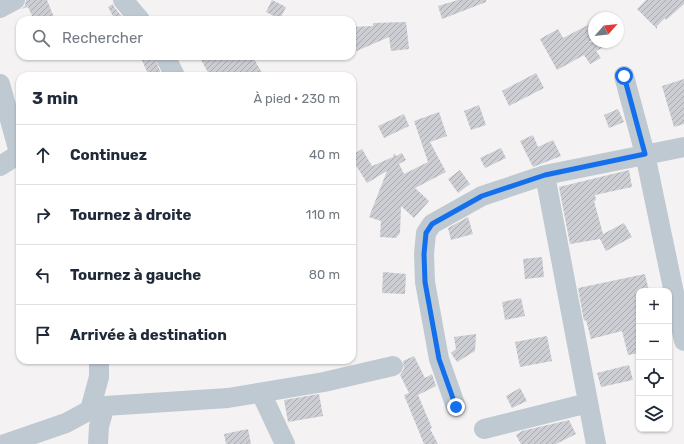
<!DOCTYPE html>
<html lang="fr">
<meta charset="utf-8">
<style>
:root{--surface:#fff;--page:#f6f6f7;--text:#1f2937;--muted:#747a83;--line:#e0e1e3}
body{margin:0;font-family:Rubik,sans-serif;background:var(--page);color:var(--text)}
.controls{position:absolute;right:12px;bottom:12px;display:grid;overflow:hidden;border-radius:8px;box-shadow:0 1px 3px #0004}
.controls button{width:36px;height:36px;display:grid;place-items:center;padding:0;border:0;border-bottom:1px solid var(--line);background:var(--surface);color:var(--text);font:20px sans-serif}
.compass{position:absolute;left:588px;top:12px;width:36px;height:36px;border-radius:50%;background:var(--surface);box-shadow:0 1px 3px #0004;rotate:63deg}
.stop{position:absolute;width:12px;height:12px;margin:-9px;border:3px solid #146fec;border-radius:50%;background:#fff}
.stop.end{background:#146fec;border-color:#fff;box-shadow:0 1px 4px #0008}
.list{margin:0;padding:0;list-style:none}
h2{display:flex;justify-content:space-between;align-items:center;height:52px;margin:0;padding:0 16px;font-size:17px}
h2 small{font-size:13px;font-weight:400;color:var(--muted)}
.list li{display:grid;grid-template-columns:26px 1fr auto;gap:12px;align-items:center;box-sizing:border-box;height:60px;padding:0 16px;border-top:1px solid var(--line)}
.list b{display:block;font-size:15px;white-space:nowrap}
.list em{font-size:13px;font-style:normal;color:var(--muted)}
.icon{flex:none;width:22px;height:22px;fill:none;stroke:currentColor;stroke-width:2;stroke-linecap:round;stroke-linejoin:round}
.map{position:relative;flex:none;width:684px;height:444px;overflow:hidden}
.search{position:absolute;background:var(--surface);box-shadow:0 1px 3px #0004;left:16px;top:16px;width:340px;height:44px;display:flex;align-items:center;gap:10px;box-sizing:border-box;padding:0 14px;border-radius:12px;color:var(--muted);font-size:15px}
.panel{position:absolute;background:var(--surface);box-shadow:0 1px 3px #0004;left:16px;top:72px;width:340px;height:292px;border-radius:12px}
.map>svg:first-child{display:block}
</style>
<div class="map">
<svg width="684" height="444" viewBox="0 0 684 444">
<defs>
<pattern id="building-hatch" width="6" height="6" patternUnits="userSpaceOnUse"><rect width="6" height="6" fill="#ccced4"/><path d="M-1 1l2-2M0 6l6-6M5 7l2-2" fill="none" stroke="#a8aaaf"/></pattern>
</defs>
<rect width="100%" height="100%" fill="#f4f2f2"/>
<path fill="url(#building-hatch)" d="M26 0H47L55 20H34L28 7 21 9 25 6Z
M272 0 286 7 280 19 266 12Z
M458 0H486V2L442 19 438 6Z
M646 0H684V4L666 20 665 18 657 26V29L637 9Z
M113 4 114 7 125 20H115L108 7Z
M406 22 409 49 391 51 389 37 352 53V27L373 26V23Z
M594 22V39L588 42H614L596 51 601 58 590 64 584 55 557 70 540 39 558 29 563 38Z
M140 56H154L162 76H149Z
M199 56H252L264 76H210Z
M536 73 544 88 509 106 502 91Z
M684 79V124L674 127 662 86Z
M479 105 486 125 471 130 464 111Z
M618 109 624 122 609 128 604 115Z
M439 112 447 136 430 142 446 172 415 188 429 201 414 218 401 206 400 233 396 238 380 237 381 221 369 217 387 171 367 183 352 159V155L362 149 372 166 393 157 394 153 396 156 402 153 406 160 399 164 404 174 428 162 414 121Z
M404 114 409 126 384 138 378 126Z
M533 135 538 147 553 140 561 156 533 167 520 141Z
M501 148 506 158 485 168 480 158Z
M460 170 470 184 458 193 448 179Z
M629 170 632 187 595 195 596 200 594 201 603 234 624 223 632 237 606 251 600 239 570 244 559 187Z
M468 217 473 234 451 240 448 228Z
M542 257 544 277 525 279 523 259Z
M383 272 406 274 405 294 382 293Z
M645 274 649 291H639V353L628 355 622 331 591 339 586 320 584 321 578 288Z
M521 298 525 316 505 320 502 302Z
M476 334 475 351 457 362 451 353 456 349 454 337Z
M547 336 552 361 520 367 515 342Z
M414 356 425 378 432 374 436 386 418 395 432 428 430 429 438 444H424L404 395 409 393 400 375 404 369 403 361Z
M629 365 633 380 601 387 597 373Z
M520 388 527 401 512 408 506 396Z
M319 394 323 416 288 422 284 400Z
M569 420 576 434 556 444H521L516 435 522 431Z
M248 429 251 444H226L224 434Z"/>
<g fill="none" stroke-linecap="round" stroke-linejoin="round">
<path stroke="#bfc9d1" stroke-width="20" d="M123 0 140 20
M0 8 15 0
M165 56 175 76
M624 76 645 154 684 341
M0 84 20 156
M0 166 19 154
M545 175 596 444
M261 393 285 444
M456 407 439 359 425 282 424 254 426 233 432 224 482 196 545 175 684 147
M90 410 105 406 228 398 324 382 393 366
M484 429 588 403
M5 444 66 423 90 410 99 377V360
M98 444 99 426 105 406"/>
</g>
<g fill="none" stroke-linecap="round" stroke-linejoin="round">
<path stroke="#146fec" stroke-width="5" d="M456 407 439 359 425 282 424 254 426 233 432 224 482 196 545 175 645 154 624 76"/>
</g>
</svg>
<div class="controls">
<button>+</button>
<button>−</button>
<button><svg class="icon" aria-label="locate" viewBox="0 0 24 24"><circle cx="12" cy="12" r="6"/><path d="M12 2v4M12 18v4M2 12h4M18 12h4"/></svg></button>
<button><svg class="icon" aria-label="layers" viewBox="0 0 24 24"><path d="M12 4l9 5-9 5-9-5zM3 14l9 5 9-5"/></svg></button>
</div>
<svg class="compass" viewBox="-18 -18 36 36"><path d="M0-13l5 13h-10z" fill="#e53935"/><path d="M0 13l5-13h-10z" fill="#747a83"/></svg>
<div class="stop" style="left:624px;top:76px"></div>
<div class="stop end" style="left:456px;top:407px"></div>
<div class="search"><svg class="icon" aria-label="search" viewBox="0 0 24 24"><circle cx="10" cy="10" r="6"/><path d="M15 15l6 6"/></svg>Rechercher</div>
<section class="panel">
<h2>3 min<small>À pied · 230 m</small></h2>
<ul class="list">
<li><svg class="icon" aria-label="ahead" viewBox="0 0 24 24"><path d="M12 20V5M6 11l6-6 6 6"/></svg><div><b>Continuez</b></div><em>40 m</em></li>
<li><svg class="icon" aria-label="right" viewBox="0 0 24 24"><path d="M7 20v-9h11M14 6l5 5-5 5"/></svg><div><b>Tournez à droite</b></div><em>110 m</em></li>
<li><svg class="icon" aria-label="left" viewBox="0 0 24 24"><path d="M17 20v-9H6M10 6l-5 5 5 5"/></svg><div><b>Tournez à gauche</b></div><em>80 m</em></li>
<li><svg class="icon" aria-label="arrive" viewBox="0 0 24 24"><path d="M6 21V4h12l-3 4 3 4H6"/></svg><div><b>Arrivée à destination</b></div></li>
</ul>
</section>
</div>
